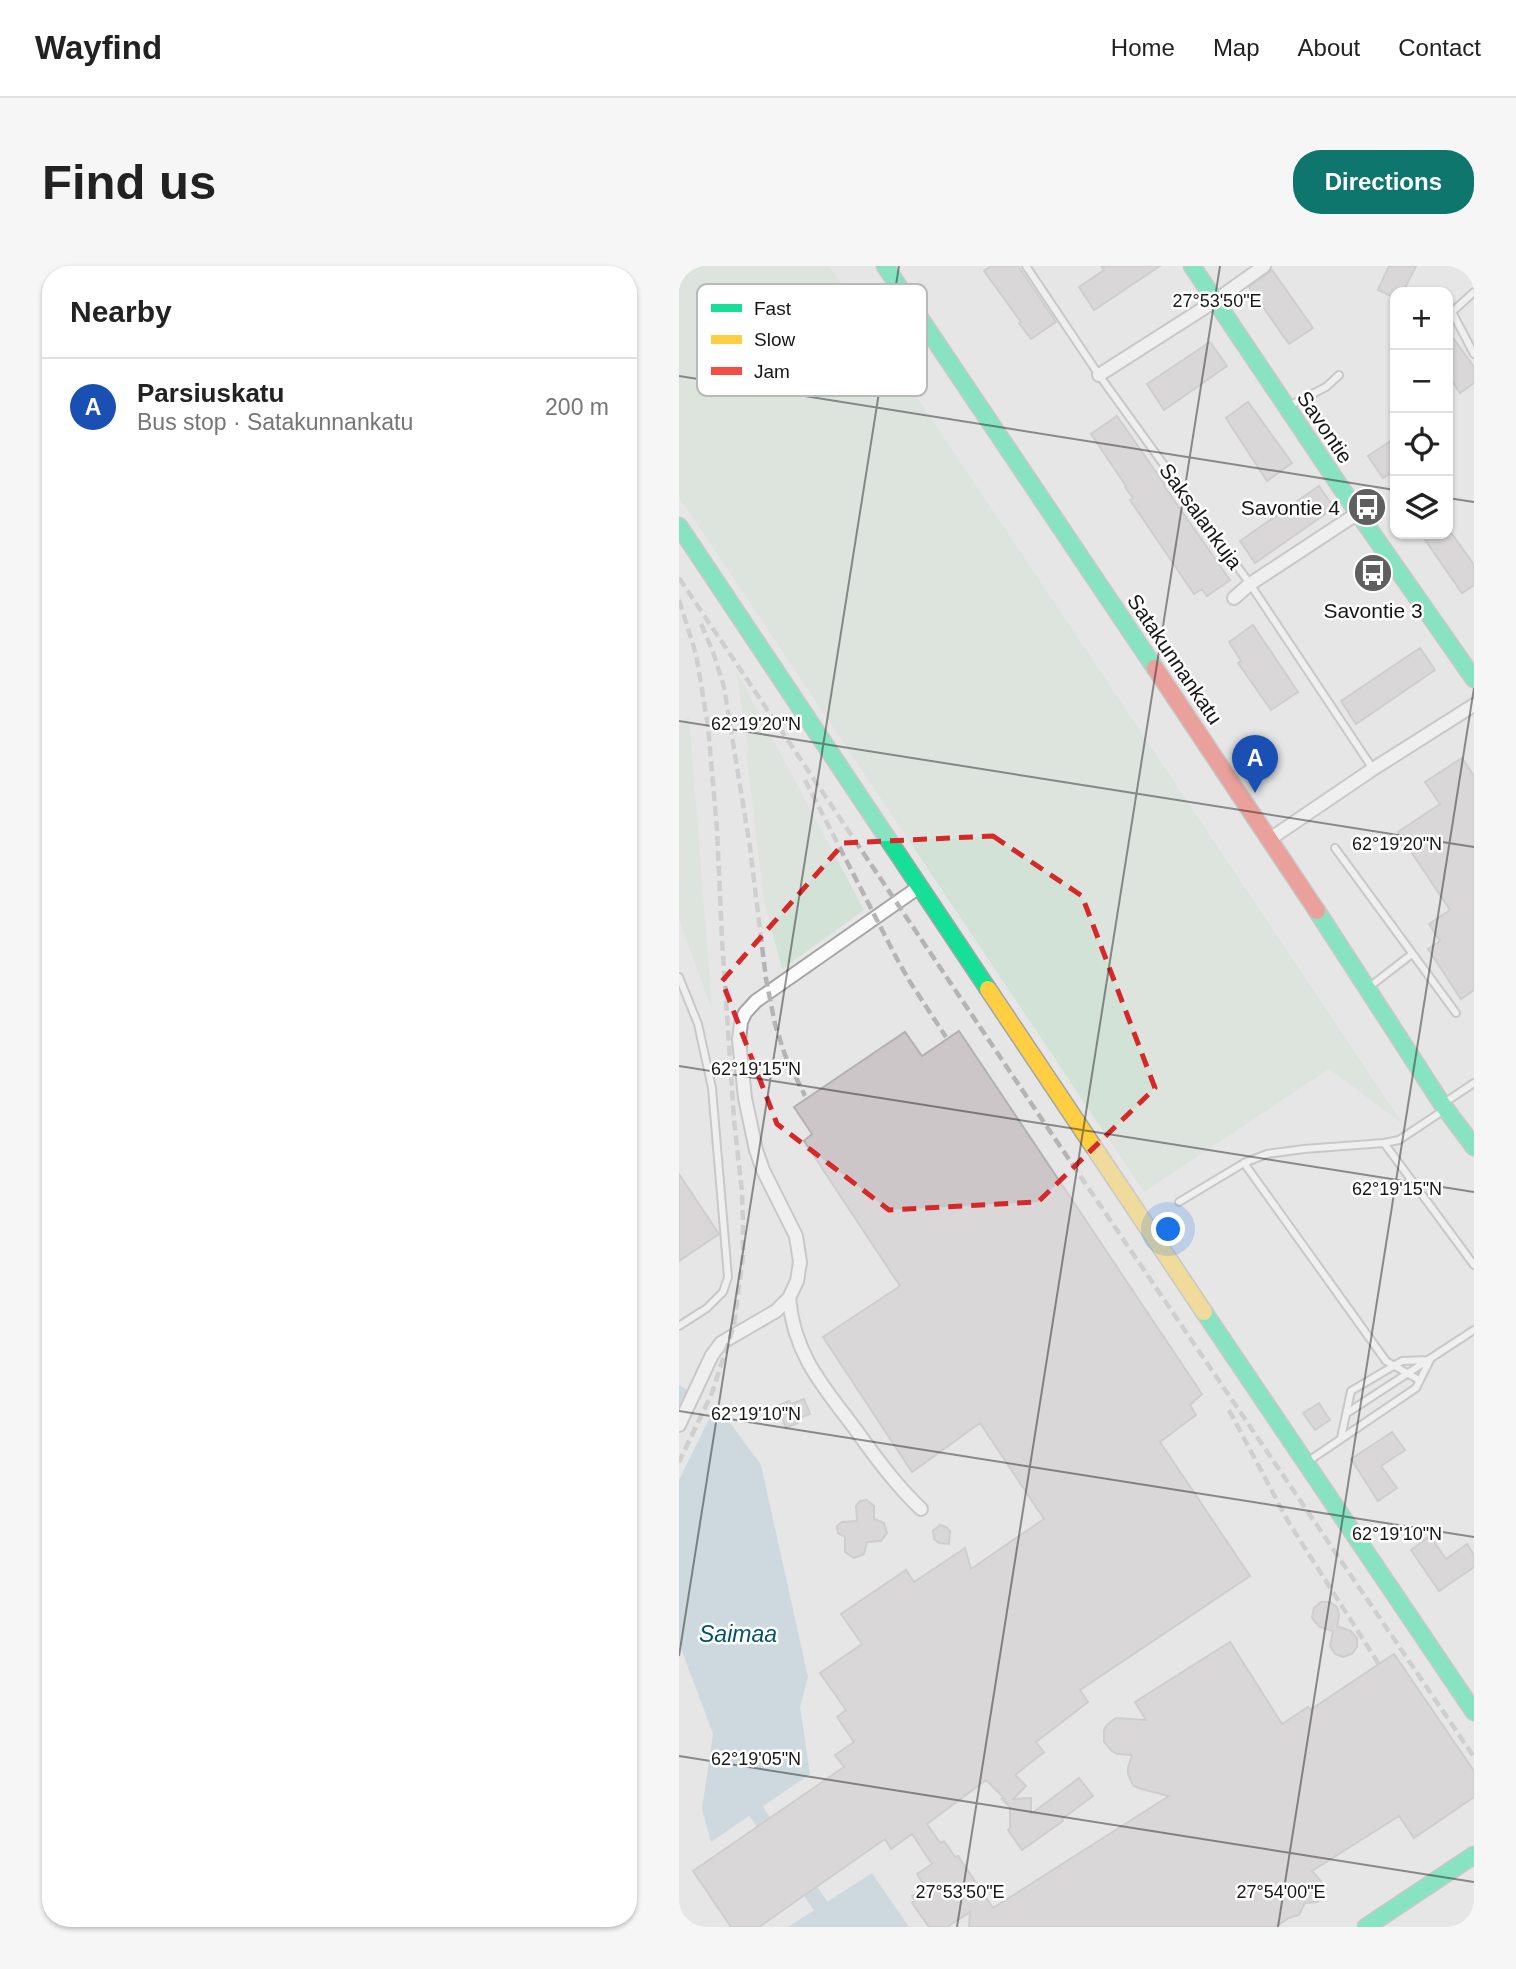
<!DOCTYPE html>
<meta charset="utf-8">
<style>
:root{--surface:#fff;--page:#f6f6f6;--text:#222;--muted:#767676;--line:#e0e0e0;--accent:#0f766e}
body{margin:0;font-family:Arial,sans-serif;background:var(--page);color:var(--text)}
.controls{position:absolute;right:21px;top:21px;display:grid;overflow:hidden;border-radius:14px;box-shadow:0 2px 5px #0004}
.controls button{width:63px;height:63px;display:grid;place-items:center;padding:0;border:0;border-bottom:2px solid var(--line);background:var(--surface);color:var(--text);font:35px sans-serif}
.you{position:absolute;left:490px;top:964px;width:24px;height:24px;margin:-18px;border:5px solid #fff;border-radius:50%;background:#1a73e8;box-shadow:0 0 0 10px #1a73e833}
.badge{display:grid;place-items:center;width:46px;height:46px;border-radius:50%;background:var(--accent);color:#fff;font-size:23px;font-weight:700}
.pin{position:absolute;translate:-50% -58px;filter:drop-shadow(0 2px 4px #0008)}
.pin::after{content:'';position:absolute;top:37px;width:24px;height:21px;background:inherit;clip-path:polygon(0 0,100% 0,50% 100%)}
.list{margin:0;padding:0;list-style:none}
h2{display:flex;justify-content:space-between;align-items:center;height:91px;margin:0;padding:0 28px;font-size:30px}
h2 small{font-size:23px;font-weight:400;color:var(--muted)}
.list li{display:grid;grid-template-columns:46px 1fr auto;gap:21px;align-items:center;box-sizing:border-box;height:98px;padding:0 28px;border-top:2px solid var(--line)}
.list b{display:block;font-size:26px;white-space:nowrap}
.list p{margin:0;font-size:23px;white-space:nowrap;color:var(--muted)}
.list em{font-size:23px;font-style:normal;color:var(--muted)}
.icon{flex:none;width:38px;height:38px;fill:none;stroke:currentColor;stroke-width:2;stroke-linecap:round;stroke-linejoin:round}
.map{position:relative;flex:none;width:795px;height:1661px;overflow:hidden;border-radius:28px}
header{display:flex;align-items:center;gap:42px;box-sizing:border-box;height:98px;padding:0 35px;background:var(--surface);border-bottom:2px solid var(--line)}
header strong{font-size:33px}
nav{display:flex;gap:38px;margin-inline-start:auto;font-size:24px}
.intro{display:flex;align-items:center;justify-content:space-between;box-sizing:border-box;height:168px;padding:0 42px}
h1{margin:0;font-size:49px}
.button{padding:18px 32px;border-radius:28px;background:var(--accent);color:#fff;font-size:24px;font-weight:700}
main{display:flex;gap:42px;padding:0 42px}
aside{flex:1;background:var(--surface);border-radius:28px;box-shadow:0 2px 5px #0004}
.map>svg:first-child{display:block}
</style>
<header>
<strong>Wayfind</strong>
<nav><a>Home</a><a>Map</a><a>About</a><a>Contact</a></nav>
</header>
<div class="intro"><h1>Find us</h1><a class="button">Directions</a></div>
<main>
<aside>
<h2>Nearby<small></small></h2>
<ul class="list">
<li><span class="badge" style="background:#1a4fb4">A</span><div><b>Parsiuskatu</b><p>Bus stop · Satakunnankatu</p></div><em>200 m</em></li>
</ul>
</aside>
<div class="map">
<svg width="795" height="1661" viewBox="0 0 795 1661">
<rect width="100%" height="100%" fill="#e6e6e6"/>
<path fill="#d2e2d6" d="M0 0H150L724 858 650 803 465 926 0 231Z
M57 404 185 644 103 703 85 635 67 484 70 487Z
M10 451 33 743 0 654V459Z"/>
<path fill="#afcad5" d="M0 1119 41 1143 82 1199 129 1411 121 1441 131 1508 32 1576 23 1543 34 1468 0 1377Z
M193 1607 230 1661H109Z"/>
<path fill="#e6e6e6" d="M10 1120 38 1137 0 1214V1141Z"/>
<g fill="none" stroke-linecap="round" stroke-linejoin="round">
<path stroke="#afcad5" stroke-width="16" d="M77 1545 95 1572
M120 1608 156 1661"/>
</g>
<path fill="#cdc6c8" stroke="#b3b2b2" stroke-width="2" d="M312 0H339L377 56 352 73 340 57 342 56 305 5Z
M422 0H481L415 44 400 21 425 4Z
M710 0H737L724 26H716V32L699 24Z
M593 4 634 62 610 78 570 21Z
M769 65 795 101V117L781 127 769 109Z
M531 76 548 100 485 144 468 118Z
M569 136 613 197 588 215 547 152Z
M438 150 486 219 485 220 551 314 528 330 523 323 515 328 451 234 454 232 446 221 447 220 412 168Z
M716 172V204L704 212 689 190Z
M640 220 655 242 576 297 561 275Z
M742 268H773L795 299V319L783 327Z
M574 359 619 426 592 444 559 397 562 395 550 376Z
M741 382 756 404 677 458 662 435Z
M783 492 795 510V724L782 733 749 683 761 675 750 658 771 644 719 566 761 538 746 516Z
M280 765 523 1128 511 1139 517 1149 481 1176 571 1310 401 1424 409 1436 357 1476 365 1486 336 1509 347 1520 334 1533 352 1532V1548L400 1512 414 1530 383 1553 384 1555 343 1584 329 1564 331 1562V1541L323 1533H326L307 1514 248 1558 261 1577 265 1575 276 1591 279 1590 314 1642 490 1530 459 1522 454 1519 449 1508V1502L453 1489 438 1488 433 1485 425 1476V1464L428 1459 437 1452 467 1454 456 1436 551 1376 603 1458 629 1441 631 1444 715 1388 795 1505V1531L735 1572 720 1550 633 1605 647 1621 645 1632 638 1636 626 1637 620 1649 610 1652 596 1661H290L291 1646 268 1661H250L233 1637 236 1635 233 1630 247 1622 238 1608 253 1598 233 1568 212 1583 206 1573 80 1661H52L14 1605 165 1501 156 1489 175 1476 158 1451 167 1444 141 1407 183 1378 162 1348 227 1304 235 1316 286 1282 292 1303 365 1253 301 1157 233 1206 144 1071 221 1020 125 875 133 868 115 841 226 766 243 790Z
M0 908 40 968 0 995Z
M125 1133 131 1148 117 1153 119 1157 107 1162 98 1140 110 1135 112 1138Z
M640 1137 651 1154 636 1164 624 1147Z
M713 1166 726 1184 702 1200 718 1222 699 1235 672 1193Z
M188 1234 195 1240V1253L205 1257 208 1267 202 1275 188 1276 185 1288 175 1292 166 1286V1271L159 1267 158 1260 163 1256 178 1255 177 1240 181 1235Z
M261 1259 267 1261 271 1265 270 1278 260 1277 255 1273 254 1265Z
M751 1270 767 1293 788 1278 795 1289V1301L760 1325 732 1284Z
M642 1336H651L658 1341 660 1349 658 1360 672 1365 678 1372V1381L673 1388 664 1391 656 1388 651 1380 654 1365 641 1361 635 1355 633 1351 635 1342Z"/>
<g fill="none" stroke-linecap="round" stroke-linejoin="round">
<g stroke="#a5a5a5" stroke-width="10">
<path id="lane" d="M347 0 420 109 571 318 694 503
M795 26 773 46 795 88
M608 141 647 121 660 109
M656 582 777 747
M0 711 19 758 33 822 49 1011 44 1026 28 1042 0 1060
M689 722 733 688
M765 837 795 817
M705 877 795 999
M565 897 707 1095 740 1114
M500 936 565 897 588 888 625 883 705 877 720 874 765 844
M668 1147 795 1064
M662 1172 672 1125 723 1095 749 1094
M628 1196 737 1122 751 1094"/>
</g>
<g stroke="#a5a5a5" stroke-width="16">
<path id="street" d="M420 109 536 35 585 0
M555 332 571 318 679 247
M591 573 694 503 795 439
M110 1032C115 1089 144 1120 177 1164 197 1192 217 1219 242 1243
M0 1159 33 1089 42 1077 97 1045 110 1032 118 1015 121 996 117 970 84 904 77 884 66 832 60 774 62 756 66 747 77 735 240 621"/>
</g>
<g stroke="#a5a5a5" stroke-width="19">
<path id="fast" d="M206 0 476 402
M513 0 679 247 795 413
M0 260 309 723
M638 645 763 838 795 881
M525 1046 795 1446
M687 1661 795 1589"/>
</g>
<g stroke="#a5a5a5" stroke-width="19">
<path id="slow" d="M309 723 525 1046"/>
</g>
<g stroke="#a5a5a5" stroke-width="19">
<path id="jam" d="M476 402 638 645"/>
</g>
<use href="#lane" stroke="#fbfbfb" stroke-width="6"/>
<use href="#street" stroke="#fbfbfb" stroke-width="12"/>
<use href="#fast" stroke="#16e098" stroke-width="16"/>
<use href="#slow" stroke="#ffcf43" stroke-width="16"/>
<use href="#jam" stroke="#f24e42" stroke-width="16"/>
<path stroke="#b4b4b5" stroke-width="4.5" stroke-dasharray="10 5" stroke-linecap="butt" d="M0 312 364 855 795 1491
M0 334 17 388 29 460 38 563 43 674 55 854 63 926 64 959V990L55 1059 33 1127 0 1196
M22 358 34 386 45 421 71 581 87 713 96 758 106 789 126 830
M126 514 218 693 231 716 267 771
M550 1144 610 1257 701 1400"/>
</g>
<path d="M0 0H795V1661H0ZM314 570 403 630 476 822 359 936 210 944 98 858 43 715 165 577Z" fill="#e6e6e6" fill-opacity=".55" fill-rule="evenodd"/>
<path fill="none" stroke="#d62828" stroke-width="5" stroke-dasharray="14 9" stroke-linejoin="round" d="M314 570 403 630 476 822 359 936 210 944 98 858 43 715 165 577Z"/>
<path fill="none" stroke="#171718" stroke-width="2" stroke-opacity="0.45" d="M0 110 716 224M769 232 795 236M0 455 795 581M0 800 795 926M0 1145 795 1271M0 1390 220 0M0 1490 795 1616M278 1661 541 0M599 1661 795 422"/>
<defs>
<g id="bus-disc" transform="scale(2.0125)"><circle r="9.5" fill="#5f5f60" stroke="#fff"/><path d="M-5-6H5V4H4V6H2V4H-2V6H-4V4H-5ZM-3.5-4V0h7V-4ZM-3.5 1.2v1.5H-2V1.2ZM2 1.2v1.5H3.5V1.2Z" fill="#fff"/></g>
</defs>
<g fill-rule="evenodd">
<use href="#bus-disc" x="688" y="241"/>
<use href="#bus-disc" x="694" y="307"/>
</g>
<g text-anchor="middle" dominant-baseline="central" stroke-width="5" stroke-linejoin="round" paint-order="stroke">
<g font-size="21" fill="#171718" stroke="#fff">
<text transform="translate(646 161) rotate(56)">Savontie</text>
<text transform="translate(522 250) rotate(54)">Saksalankuja</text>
<text transform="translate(496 393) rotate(56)">Satakunnankatu</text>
</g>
<g font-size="21" fill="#171718" stroke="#fff" text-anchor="end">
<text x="661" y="241">Savontie 4</text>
<text x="694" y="344" text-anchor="middle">Savontie 3</text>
</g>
<g font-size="23" font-style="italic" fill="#005369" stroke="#fff">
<text x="59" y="1368">Saimaa</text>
</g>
</g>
<rect x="18" y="18" width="230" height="112" rx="10" fill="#fff" stroke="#b9b9ba" stroke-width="2"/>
<rect x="32" y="38" width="31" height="8" fill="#16e098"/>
<rect x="32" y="69" width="31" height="9" fill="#ffcf43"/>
<rect x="32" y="101" width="31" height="8" fill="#f24e42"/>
<g font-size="19" fill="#171718">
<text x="75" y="49">Fast</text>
<text x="75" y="80">Slow</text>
<text x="75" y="112">Jam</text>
</g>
<g font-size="18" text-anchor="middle" fill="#171718" stroke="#fff" stroke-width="5" stroke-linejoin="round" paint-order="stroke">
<text x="538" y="41">27°53'50"E</text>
<text x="77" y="464">62°19'20"N</text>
<text x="718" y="584">62°19'20"N</text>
<text x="77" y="809">62°19'15"N</text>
<text x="718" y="929">62°19'15"N</text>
<text x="77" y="1154">62°19'10"N</text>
<text x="718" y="1274">62°19'10"N</text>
<text x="77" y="1499">62°19'05"N</text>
<text x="281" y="1632">27°53'50"E</text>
<text x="602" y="1632">27°54'00"E</text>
</g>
</svg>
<div class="controls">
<button>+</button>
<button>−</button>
<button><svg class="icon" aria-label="locate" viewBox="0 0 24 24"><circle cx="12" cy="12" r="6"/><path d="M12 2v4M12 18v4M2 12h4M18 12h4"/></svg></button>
<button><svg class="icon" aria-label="layers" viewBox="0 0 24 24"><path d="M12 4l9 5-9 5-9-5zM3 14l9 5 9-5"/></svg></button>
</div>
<div class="you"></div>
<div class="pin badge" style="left:576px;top:527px;background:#1a4fb4">A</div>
</div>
</main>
